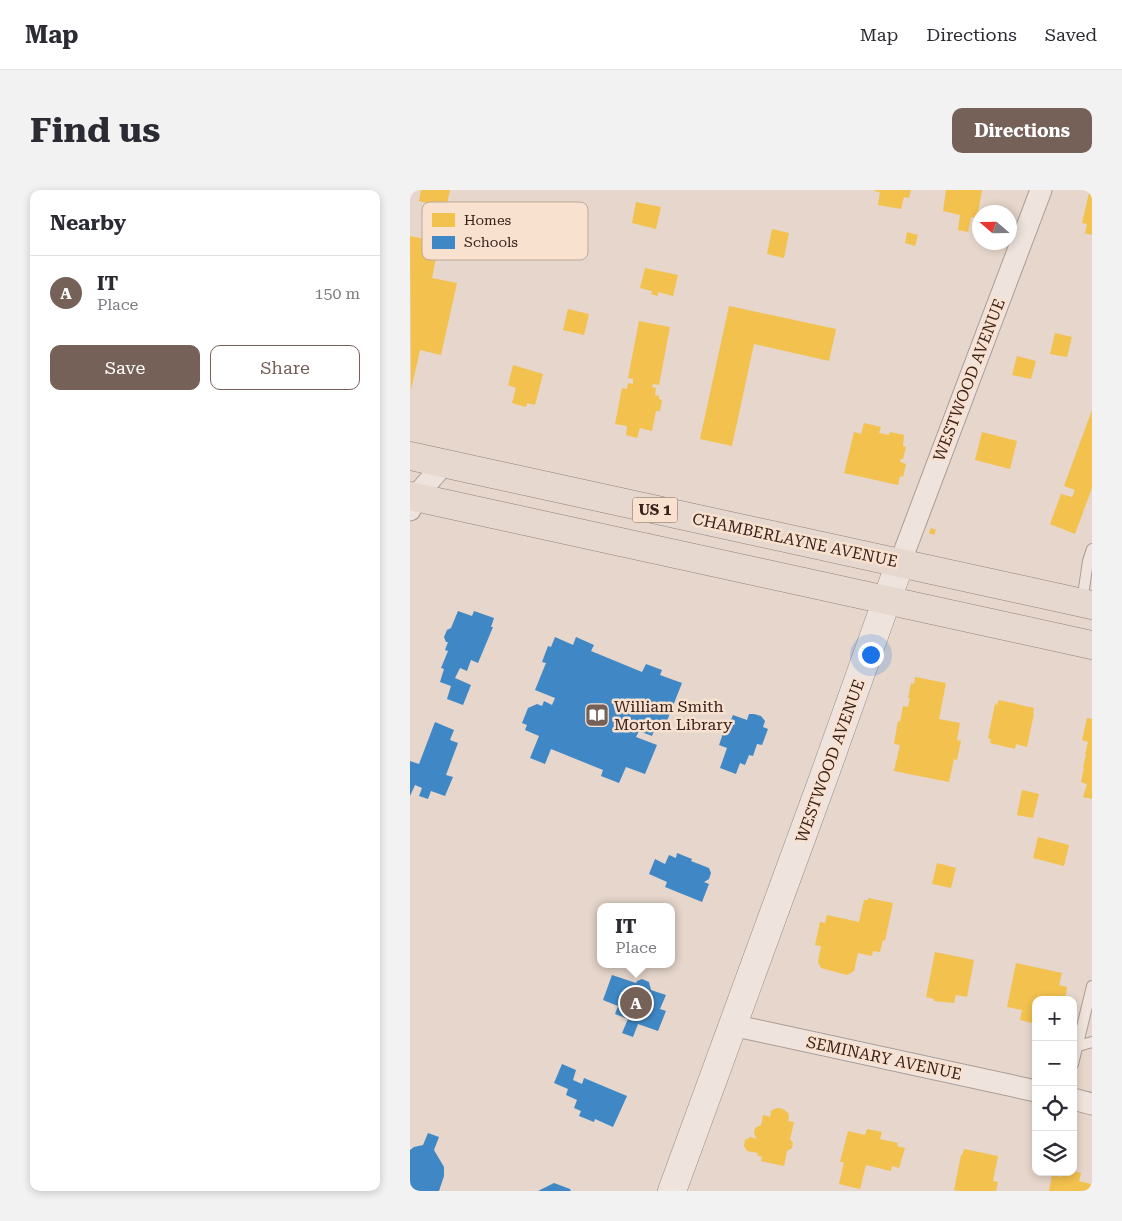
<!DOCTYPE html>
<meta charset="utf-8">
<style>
:root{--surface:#fff;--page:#f2f2f3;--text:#2b2b33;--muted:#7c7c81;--line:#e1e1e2;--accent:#766159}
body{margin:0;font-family:"Roboto Serif",serif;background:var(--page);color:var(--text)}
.controls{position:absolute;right:15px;bottom:15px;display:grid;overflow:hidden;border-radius:10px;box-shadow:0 2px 8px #0003}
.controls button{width:45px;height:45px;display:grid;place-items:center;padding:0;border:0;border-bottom:1px solid var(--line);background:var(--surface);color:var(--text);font:25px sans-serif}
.compass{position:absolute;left:562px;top:15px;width:45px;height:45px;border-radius:50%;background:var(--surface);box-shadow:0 2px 8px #0003;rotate:290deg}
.you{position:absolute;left:460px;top:464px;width:18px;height:18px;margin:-12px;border:4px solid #fff;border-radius:50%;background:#1a73e8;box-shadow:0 0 0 8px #1a73e833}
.badge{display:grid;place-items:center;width:32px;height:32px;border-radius:50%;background:var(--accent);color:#fff;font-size:16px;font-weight:700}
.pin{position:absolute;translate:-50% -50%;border:2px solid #fff;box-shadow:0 1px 5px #0006}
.popup{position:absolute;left:187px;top:713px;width:78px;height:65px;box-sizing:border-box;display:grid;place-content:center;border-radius:10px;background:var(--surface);filter:drop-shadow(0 1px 4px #0005);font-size:16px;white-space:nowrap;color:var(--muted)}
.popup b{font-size:19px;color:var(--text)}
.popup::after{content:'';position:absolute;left:50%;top:100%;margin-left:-10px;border:10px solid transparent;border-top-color:var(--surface)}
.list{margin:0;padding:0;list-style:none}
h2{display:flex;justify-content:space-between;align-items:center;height:65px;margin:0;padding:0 20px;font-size:21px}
h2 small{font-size:16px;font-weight:400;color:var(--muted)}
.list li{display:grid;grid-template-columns:32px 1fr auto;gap:15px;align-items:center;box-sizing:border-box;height:75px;padding:0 20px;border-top:1px solid var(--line)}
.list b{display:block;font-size:19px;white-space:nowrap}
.list p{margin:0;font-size:16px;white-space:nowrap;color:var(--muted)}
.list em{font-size:16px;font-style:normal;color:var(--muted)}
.actions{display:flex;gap:10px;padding:15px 20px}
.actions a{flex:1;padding:11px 0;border:1px solid var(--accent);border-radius:10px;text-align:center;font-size:18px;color:var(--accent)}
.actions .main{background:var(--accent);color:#fff}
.icon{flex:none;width:28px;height:28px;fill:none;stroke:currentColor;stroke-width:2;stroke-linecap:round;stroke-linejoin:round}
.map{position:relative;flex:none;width:682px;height:1001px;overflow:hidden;border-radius:10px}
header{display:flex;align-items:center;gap:30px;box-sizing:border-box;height:70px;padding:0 25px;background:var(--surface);border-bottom:1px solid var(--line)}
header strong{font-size:24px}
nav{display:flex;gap:28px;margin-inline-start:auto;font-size:18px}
.intro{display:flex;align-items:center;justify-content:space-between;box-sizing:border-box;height:120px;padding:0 30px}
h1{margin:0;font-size:35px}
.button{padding:12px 22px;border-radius:10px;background:var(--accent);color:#fff;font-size:18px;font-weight:700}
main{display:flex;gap:30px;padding:0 30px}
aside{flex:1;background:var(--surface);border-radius:10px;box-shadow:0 2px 8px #0003}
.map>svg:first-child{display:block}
</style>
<header>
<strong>Map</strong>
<nav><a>Map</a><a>Directions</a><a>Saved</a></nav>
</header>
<div class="intro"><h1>Find us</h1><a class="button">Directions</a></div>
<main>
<aside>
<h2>Nearby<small></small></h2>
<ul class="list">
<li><span class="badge">A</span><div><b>IT</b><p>Place</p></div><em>150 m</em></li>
</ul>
<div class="actions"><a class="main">Save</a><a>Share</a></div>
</aside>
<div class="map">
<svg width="682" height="1001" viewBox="0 0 682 1001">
<rect width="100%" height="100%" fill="#e6d6cb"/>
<path fill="#f2c14e" d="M11 0H40L36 18 9 11Z
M465 0H501L499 8 494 7 491 19 468 15 470 2 464 1Z
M536 0H572L567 28 561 27 558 42 548 40 550 25 533 21Z
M679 3H682V45L675 43 677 34 672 33Z
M226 12 251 17 246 39 222 33Z
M84 19 103 23 99 39 80 35Z
M362 39 379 43 374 68 357 64Z
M497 42 508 45 505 56 495 53Z
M0 46 29 52 22 88 47 93 31 165 10 160 1 200Z
M235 78 268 85 263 106 248 102V106L241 104 242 101 230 98Z
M319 116 426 139 419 171 344 154 322 256 290 249Z
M158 119 179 124 174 145 153 140Z
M229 131 260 137 249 195 243 194 242 197 246 198 245 205 249 206V209L252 210 250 221H246L242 241 230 238 227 248 216 245 217 236 205 234 212 198 217 199 218 193 223 194V189L218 188Z
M645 143 662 147 657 167 640 164Z
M607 166 626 171 621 189 602 185Z
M103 175 133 184 125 215 117 213 116 217 102 213 106 198 98 195Z
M682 220V298L665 344 640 334 651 304 662 307 665 300 654 296Z
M454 233 471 237 469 243 479 245 480 242 494 245 493 256 496 257 493 269H491L490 272 496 274 493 287 490 286 488 295 434 283 444 242 451 244Z
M572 242 607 251 600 279 565 270Z
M521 338 526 340 524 345 519 343Z
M505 487 536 493 529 529 550 533 547 550 551 551 547 570 544 569 539 592 484 581 490 555 484 554 488 531 490 532 493 516 498 517 500 508H498L501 493 504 494Z
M589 510 624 518 623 523H624L617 557 606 554 605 559 580 553 581 549 578 548 585 514 587 515Z
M677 528 682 529V609L673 607 677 594 671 592 674 578H673L676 564H675L678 552 672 550Z
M612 600 629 604 623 628 607 625Z
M628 647 659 655 654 676 623 668Z
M527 673 546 678 541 698 522 694Z
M458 708 483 713 475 751 473 750 470 762 463 761 462 766 448 763 444 781 437 785 411 778 408 772 411 756 405 755 410 732 415 733 417 725 449 732 454 710H458Z
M525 762 564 770 557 807 546 805 544 813 524 811V809L516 807Z
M606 773 652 783 649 795 657 797 655 810H626V834L610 830 612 820 597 817Z
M368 918 373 919 378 923 379 927 378 931 384 932 380 949 383 953 382 958 377 961 374 976 351 971 352 967 347 965 348 963 337 961 334 956 335 950 341 947 347 949 344 944 345 938 351 935 353 925 360 927 361 921 364 919Z
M457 939 472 942 470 949 488 953 487 956 495 958 489 978 482 976 481 981 456 975 450 999 429 994 434 972H430L438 941 455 945Z
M554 959 588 966 583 991 588 992 586 1001H549L544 1000 551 965H552Z
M663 981 671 983 669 991 681 994 679 1001H639L642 985 651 987 652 982H663Z"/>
<path fill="#3f88c5" d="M48 421 62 426 64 421 84 428 81 437H83L68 473 61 470 57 481 50 478 45 488 61 495 53 515 37 509 41 496 30 492 34 479 31 478 38 461 35 460 38 452H36L34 447 37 440 41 438Z
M145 447 163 455 166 447 184 455 181 461 232 482 236 474 252 480 250 485 272 493 255 536 247 533 242 546 229 541 226 547 247 555 235 584 216 577 209 593 191 586 193 580 141 559 135 574 120 568 129 546 115 540 117 535 112 533 118 518 127 514 132 516 134 511 142 515 145 508 125 500 136 473 132 472 138 456 141 457Z
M339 524H344L351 526 355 531 353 537 358 539 352 555 347 554 343 566 339 565 335 575 330 573 326 584 310 578 317 558 309 555 315 538 317 539 323 525 337 530Z
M25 532 44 540 40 550 48 553 36 585 43 587 35 606 21 601 18 609 9 606 12 598 5 595 0 606V571L9 574Z
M267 663 282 669 281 671 299 678 301 683 299 689 294 692 299 694 292 712 255 697 257 692 239 684 245 669 255 674 259 665 266 668Z
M202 785 226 793 227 791 232 789 239 792 241 800 256 805 250 819 256 821 248 841 228 834 223 847 212 843 218 829 205 824 208 816 193 810Z
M152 874 166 880 163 890 172 894 174 888 217 906 203 937 185 929 184 932 169 926 171 921 164 918 167 910 156 905 158 899 144 893Z
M18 943 29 947 24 960 34 977V986L29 1001H0V960L4 957 13 955Z
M144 993 160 999 161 1001H128Z"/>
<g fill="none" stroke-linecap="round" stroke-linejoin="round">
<g stroke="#ab9c94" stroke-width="12">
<path id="lane" d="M672 412 678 371 682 359
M668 856 682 852
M663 874 682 796"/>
</g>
<g stroke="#ab9c94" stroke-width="23">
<path id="street" d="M0 320 5 307 34 274
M490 373 631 0
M322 835 626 901
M663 909 682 914"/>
</g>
<g stroke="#9a8b84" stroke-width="29">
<path id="secondary" d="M262 1001 413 589 490 373"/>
</g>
<g stroke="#90817b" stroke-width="29">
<path id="primary" d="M0 266 682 415
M0 306 682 455"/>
</g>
<use href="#lane" stroke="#eee4dd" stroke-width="10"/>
<use href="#street" stroke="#eee4dd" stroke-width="21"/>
<use href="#secondary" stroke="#eee4dd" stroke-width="28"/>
<use href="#primary" stroke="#e6d8ce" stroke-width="28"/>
</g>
<defs>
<g id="library-square" transform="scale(1.25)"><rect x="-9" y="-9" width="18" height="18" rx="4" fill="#766159" stroke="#f8e1cf"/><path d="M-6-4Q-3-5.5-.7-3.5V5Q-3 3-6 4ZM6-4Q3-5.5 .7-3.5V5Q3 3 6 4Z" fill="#fff"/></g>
</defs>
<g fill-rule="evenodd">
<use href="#library-square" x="187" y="525"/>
</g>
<g text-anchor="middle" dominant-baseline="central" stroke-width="5" stroke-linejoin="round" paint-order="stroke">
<rect fill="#f8e1cf" stroke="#735b51" stroke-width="1" x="222.5" y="307.5" width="45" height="25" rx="4"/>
<g font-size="15" font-weight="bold" fill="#3a221b">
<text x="245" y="320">US 1</text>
</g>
<g font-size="16" fill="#3a221b" stroke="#f8e1cf">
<text transform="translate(559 190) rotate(-69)">WESTWOOD AVENUE</text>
<text transform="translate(385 350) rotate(12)">CHAMBERLAYNE AVENUE</text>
<text transform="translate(420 571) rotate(-70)">WESTWOOD AVENUE</text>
<text transform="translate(474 868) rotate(12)">SEMINARY AVENUE</text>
</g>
<g font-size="16" fill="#3a221b" stroke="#f8e1cf" text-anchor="start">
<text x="204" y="516">William Smith<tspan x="204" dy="18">Morton Library</tspan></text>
</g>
</g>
<rect x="12" y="12" width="166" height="58" rx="8" fill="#f8e1cf" stroke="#bfa899" stroke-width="1"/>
<rect x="22" y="23" width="23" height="14" fill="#f2c14e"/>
<rect x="22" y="46" width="23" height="13" fill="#3f88c5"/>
<g font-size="14" fill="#3a221b">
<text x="54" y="35">Homes</text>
<text x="54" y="57">Schools</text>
</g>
</svg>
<div class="controls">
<button>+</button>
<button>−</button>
<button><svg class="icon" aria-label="locate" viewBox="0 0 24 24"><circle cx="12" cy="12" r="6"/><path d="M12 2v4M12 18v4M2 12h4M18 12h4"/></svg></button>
<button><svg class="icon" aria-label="layers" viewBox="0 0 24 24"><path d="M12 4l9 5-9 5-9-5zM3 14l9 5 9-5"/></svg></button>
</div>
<svg class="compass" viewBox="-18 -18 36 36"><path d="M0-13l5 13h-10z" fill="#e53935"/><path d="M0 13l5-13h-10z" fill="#7c7c81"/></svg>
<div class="you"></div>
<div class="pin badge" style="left:226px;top:813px">A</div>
<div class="popup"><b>IT</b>Place</div>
</div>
</main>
